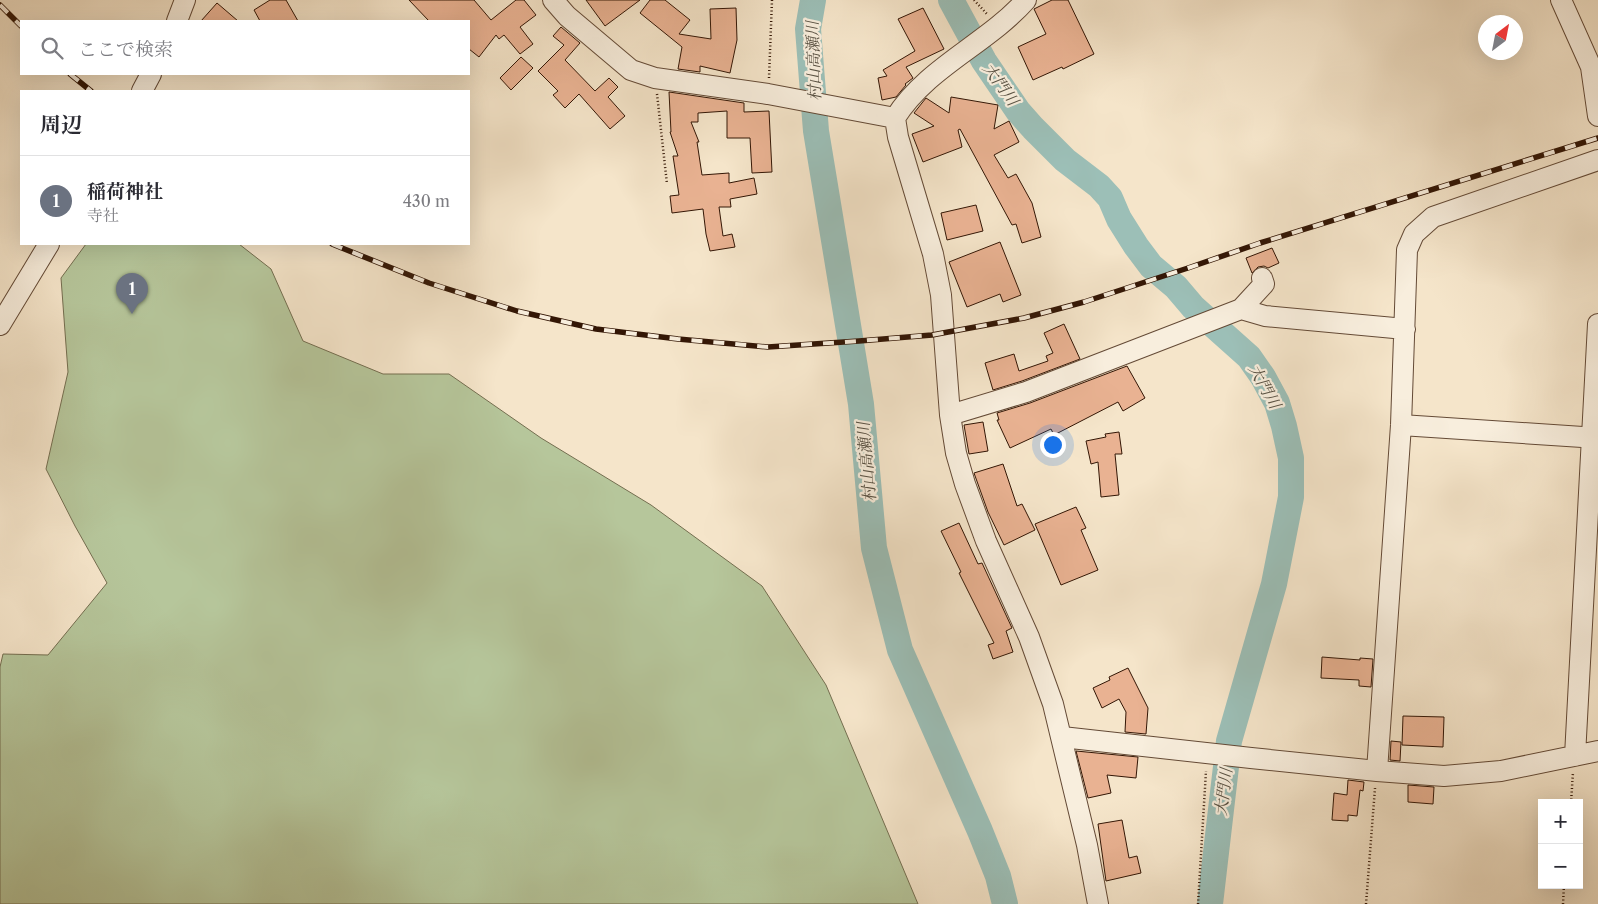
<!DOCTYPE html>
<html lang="ja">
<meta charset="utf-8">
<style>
:root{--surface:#fff;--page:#f7f7f7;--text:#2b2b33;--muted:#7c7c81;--line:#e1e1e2;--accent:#8f2418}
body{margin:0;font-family:"Libre Caslon Text","Noto Serif JP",serif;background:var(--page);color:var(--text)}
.controls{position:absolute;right:15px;bottom:15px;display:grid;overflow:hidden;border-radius:0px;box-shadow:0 5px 20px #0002}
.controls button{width:45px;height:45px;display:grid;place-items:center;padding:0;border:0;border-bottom:1px solid var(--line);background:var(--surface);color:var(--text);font:25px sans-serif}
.compass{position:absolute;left:1478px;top:15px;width:45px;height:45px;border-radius:50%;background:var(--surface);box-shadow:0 5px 20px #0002;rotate:32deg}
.you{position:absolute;left:1052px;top:444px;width:18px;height:18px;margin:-12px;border:4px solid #fff;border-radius:50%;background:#1a73e8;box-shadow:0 0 0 8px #1a73e833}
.badge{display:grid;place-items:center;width:32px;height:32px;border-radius:50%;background:var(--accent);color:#fff;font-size:16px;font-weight:700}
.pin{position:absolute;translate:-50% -41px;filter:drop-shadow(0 1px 2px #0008)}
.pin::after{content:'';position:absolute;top:26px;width:18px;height:15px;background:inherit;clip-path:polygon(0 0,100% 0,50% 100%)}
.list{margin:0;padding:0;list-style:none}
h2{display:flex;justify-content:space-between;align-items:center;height:65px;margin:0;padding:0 20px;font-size:21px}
h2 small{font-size:16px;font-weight:400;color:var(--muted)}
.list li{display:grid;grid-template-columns:32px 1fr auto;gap:15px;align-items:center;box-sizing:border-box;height:90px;padding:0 20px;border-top:1px solid var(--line)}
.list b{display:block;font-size:19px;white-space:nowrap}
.list p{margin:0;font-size:16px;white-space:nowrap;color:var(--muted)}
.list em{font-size:16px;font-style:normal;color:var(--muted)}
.icon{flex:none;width:28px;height:28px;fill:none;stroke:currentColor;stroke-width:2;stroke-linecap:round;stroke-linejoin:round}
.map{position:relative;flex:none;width:1598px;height:904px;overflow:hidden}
.search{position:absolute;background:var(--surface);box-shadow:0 5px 20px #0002;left:20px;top:20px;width:450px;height:55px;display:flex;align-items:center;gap:12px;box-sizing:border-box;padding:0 18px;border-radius:0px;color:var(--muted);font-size:19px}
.panel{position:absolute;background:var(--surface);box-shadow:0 5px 20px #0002;left:20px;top:90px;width:450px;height:155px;border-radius:0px}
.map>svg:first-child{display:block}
</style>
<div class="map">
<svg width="1598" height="904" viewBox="0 0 1598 904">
<rect width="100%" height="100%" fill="#f5e5ca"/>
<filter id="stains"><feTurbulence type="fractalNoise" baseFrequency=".004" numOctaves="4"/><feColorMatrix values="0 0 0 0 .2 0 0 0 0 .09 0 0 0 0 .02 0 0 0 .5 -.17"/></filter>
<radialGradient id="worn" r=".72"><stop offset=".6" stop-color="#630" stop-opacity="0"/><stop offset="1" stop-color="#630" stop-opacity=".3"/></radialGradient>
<path fill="#b6c69b" stroke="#746e50" d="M86 244H239L271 269 303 341 383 374H449L541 438 651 505 762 586 826 685 918 904H0V667L3 654 48 655 107 583 75 526 46 469 68 372 61 278Z"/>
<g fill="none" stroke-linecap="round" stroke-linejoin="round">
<path stroke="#9cbfb7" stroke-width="26" d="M813 0 808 29 816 131 861 404 874 548 900 650 980 831 998 876 1005 904
M951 0 984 61 1018 111 1033 128 1065 160 1099 186 1110 198 1119 219 1136 246 1151 266 1176 287 1193 307 1249 357 1263 377 1277 403 1284 426 1291 458V497L1274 584 1229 741 1210 904"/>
</g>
<path fill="#e9b292" stroke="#331605" d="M270 0H286L298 21H260L254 10Z
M409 0H474L491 20 516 0H524L536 15 520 27 533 44 520 54 504 35 499 39 496 35 479 57 469 49V21H429Z
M586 0H640L605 26Z
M650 0H665L690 20 679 34 711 39 710 9 736 8 737 40 730 73 700 66V72L678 69 682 47 640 13Z
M1052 0H1068L1094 54 1063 69 1062 67 1033 80 1018 47 1046 34 1034 9Z
M217 3 238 21H201Z
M923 8 944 49 906 67 913 78 905 84 906 85 896 97 882 100 878 78 887 76 883 70 915 51 898 19Z
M561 27 580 43 565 60 595 91 609 78 618 87 608 97 625 116 610 129 579 94 565 108 553 95 558 91 538 71 564 45 553 36Z
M521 57 533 68 511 90 500 78Z
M669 92 744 103V112L769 111 772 172 752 173 750 138H727V111L698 113V122H691L699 142H697L702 175 729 173V183L754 178 757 194 730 199 731 207H719L723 236 732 234 735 247 710 251 706 234 703 209 672 213 670 196 679 195 673 156H678L670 132H671Z
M951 97 998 105 994 129 1009 121 1019 142 994 155 1008 178 1016 174 1032 203 1041 237 1022 243 1016 224 1012 225 960 129 958 130 962 147 923 162 912 134 934 126 914 113 926 98 949 113Z
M976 205 983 231 947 240 941 213Z
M1000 242 1021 295 1003 302 1000 294 967 307 949 262Z
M1272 248 1279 263 1268 268 1264 266 1258 267 1252 273 1246 258Z
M1064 324 1080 359 1022 381 993 390 985 363 1014 354 1019 371 1048 361 1046 356 1053 353 1044 333Z
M1127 366 1145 398 1123 411 1118 402 1054 435 1051 429 1010 448 997 420H999L997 413 1030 403Z
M983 422 988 451 969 454 964 425Z
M1119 432 1122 454H1115L1119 495 1101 497 1098 462 1091 464 1086 441 1106 437 1105 434Z
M1003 464 1017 506 1022 504 1035 530 1004 545 988 512 974 473Z
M1076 507 1086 528 1081 530 1098 570 1061 585 1035 524Z
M959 523 978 564 982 563 1012 628 1006 631 1013 652 993 659 988 645 994 643 959 573 961 572 941 531Z
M1322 657 1360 660V658L1373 659 1371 687 1359 686V680L1321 678Z
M1128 668 1148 708 1146 734 1125 732 1126 712 1119 699 1102 708 1093 688 1110 680 1109 677Z
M1403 716 1444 717 1443 747 1402 745Z
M1391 741 1401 742 1400 761 1390 760Z
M1076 751 1138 757 1136 778 1107 775 1111 793 1088 798Z
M1348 780 1364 782 1363 791 1360 790 1357 816 1348 815V821L1332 820 1334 793 1347 795Z
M1408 785 1434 787 1433 804 1408 802Z
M1122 820 1129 858 1137 856 1141 873 1106 881 1098 824Z"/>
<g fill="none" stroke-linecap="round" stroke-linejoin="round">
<g stroke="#644a36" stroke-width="22">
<path id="minor" d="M553 0 567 16 631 70 655 78 768 94 895 118
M1026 0C987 44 927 67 895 118L898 137 933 254 941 295 950 415 956 453 965 484 986 541 1029 637 1053 704 1087 845 1098 904
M1561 0 1591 67 1598 116
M177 21 185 0
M142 91 151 74
M1598 160 1433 217 1414 234 1407 250 1401 425 1377 771 1444 776 1501 771 1598 751
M1241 309 1265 316 1405 329
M0 325 49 244
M950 415 1026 392 1241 309 1264 284 1262 278
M1401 425 1598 438
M1062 737 1251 758 1377 771
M1575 756 1598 324"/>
</g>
<path stroke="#331605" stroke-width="2.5" stroke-dasharray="1 2.5" stroke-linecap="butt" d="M974 0 987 14
M769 78 772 0
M657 94 667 184
M1571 803 1573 772
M1198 904 1206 771
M1366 904 1375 788
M1563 904 1564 885"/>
<use href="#minor" stroke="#f8eedd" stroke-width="20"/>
<g stroke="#331605" stroke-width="5.5">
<path id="rail" d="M0 5 21 26
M70 74 91 91
M332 244 429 283 517 311 596 329 678 339 768 347 859 341 932 335 1024 318 1084 302 1188 268 1260 243 1598 138"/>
</g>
<use href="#rail" stroke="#f8eedd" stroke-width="4" stroke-dasharray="11" stroke-linecap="butt"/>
</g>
<g text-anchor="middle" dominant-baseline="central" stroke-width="4.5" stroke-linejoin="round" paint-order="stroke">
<g font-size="16" font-style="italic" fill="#585143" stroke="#f8eedd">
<text transform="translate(813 61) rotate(-92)">村山高瀬川</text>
<text transform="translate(1001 84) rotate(54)">大門川</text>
<text transform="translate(1265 386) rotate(61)">大門川</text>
<text transform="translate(866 462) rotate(-95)">村山高瀬川</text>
<text transform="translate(1223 792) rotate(-83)">大門川</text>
</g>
</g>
<rect width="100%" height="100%" filter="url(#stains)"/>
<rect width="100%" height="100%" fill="url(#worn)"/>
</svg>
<div class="controls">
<button>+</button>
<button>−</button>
</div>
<svg class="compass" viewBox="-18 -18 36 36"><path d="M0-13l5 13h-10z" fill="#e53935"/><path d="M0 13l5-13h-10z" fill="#7c7c81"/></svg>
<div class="you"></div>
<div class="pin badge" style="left:132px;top:314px;background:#6b7280">1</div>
<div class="search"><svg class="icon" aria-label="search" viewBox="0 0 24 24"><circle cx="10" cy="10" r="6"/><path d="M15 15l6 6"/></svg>ここで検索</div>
<section class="panel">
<h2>周辺<small></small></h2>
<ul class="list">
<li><span class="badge" style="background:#6b7280">1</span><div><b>稲荷神社</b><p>寺社</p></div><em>430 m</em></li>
</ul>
</section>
</div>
